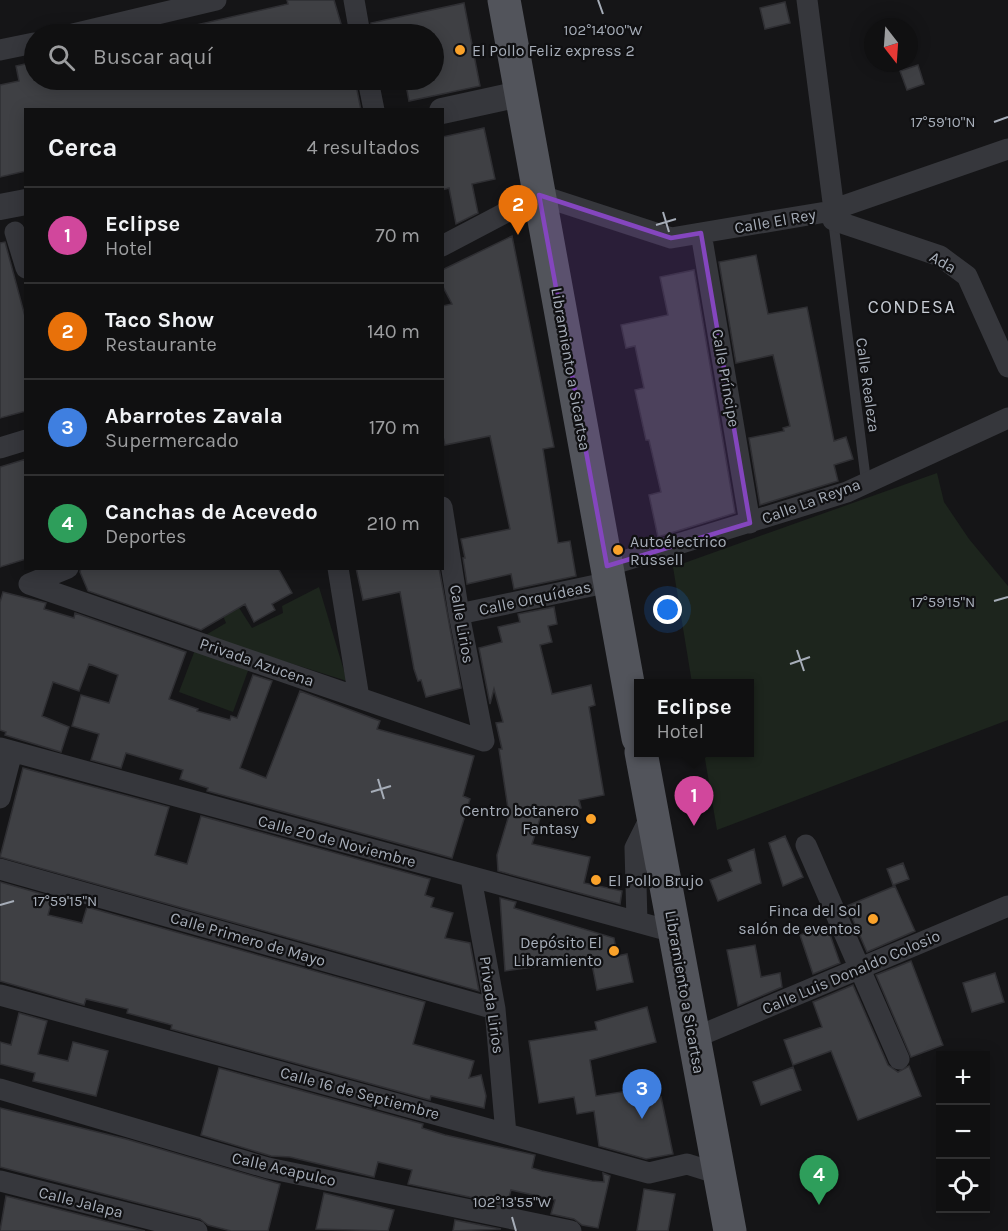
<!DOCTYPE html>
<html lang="es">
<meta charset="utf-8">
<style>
:root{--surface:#101011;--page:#19191a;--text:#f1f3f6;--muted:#9c9d9f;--line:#303031;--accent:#faa22a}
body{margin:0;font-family:Karla,sans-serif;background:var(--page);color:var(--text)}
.controls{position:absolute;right:18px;bottom:18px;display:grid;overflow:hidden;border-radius:0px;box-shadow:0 3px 15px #0003}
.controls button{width:54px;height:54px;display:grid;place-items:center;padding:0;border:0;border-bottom:2px solid var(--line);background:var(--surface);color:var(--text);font:30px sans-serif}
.compass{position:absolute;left:864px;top:18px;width:54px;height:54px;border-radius:50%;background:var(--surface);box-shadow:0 3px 15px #0003;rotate:163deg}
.you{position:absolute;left:668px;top:610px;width:21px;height:21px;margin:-15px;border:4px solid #fff;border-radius:50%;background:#1a73e8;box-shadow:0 0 0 9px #1a73e833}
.badge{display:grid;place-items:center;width:39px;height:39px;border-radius:50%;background:var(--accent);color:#fff;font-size:20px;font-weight:700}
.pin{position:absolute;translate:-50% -50px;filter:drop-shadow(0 2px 3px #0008)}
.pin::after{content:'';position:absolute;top:32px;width:21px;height:18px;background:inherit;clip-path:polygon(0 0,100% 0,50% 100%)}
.popup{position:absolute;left:634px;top:679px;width:120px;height:78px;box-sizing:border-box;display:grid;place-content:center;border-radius:0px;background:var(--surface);filter:drop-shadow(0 2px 4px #0005);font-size:20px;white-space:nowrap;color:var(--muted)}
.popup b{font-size:22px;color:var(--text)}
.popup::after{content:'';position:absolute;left:50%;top:100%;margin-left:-12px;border:12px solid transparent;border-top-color:var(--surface)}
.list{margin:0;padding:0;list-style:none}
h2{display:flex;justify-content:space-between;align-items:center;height:78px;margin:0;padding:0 24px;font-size:26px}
h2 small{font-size:20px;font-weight:400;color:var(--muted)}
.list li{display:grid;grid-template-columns:39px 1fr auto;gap:18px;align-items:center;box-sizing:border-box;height:96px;padding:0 24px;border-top:2px solid var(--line)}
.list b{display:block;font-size:22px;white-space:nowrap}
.list p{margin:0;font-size:20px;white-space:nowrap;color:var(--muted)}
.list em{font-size:20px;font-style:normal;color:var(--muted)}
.icon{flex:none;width:33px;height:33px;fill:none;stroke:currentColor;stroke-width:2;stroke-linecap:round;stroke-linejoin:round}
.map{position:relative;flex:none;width:1008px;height:1231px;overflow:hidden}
.search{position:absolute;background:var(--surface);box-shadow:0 3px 15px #0003;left:24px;top:24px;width:420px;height:66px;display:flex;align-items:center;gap:15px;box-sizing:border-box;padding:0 21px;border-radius:33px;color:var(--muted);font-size:22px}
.panel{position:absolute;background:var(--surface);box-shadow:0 3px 15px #0003;left:24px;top:108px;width:420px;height:462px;border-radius:0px}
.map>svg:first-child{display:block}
</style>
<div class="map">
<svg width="1008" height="1231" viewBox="0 0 1008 1231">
<rect width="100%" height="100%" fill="#151517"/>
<path fill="#1d251d" d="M937 473 944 502 969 539 1008 586V720L717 830 704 753 750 752V684L692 683 673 567Z
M319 587 347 681 204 636 226 623 220 609 234 600 252 628 283 613 282 606Z
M195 650 249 668 233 712 179 692Z"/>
<path fill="#3f4044" stroke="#2f2f33" stroke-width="1.5" d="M287 0H334L344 34H184L183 28 288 4Z
M785 2 790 23 765 29 760 8Z
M464 3 480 86 409 101 405 80H434V34H372L371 23Z
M34 62V80H355L361 110H26V171L0 177V85L19 81 16 66Z
M918 65 924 84 907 90 900 71Z
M484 128 495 179 472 184 478 213 456 224 449 188 442 190V137Z
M512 236 554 447 543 449 558 543 570 541 576 576 514 589 511 574 467 584 463 558H465L461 539 510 529 490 436 445 445 442 433V306L452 304 442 285V270Z
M5 242 26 320V411L0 418V243Z
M756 255 768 314 807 307 834 441 846 437 853 459 834 465 838 481 760 505 749 438 784 431 783 428 790 426 773 355 736 363 719 262Z
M694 270 735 513 658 537 649 495 661 492 649 440H646L635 390 644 388 635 346 626 348 621 325 668 315 660 277Z
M26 459V559L0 567V467Z
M81 568H278L292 593 272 604 275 610 254 622 245 604 201 630 88 591 80 572Z
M356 568H439L461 688 426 697 421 680 418 681 414 669 400 592 363 600Z
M3 592 46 603 44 609 74 618 75 613 186 652 169 699 198 709 197 711 230 720 231 716 237 718 253 675 272 681 240 768 266 778 300 691 380 721 377 729 474 756 463 796 470 799 452 858 207 791 208 788 180 779 183 770 126 753 121 768 91 760 99 734 72 726 81 695 109 703 118 675 89 664 79 691 53 682 42 716 69 727 61 752 5 735 6 732 0 730V602Z
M554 607 557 624 548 626 552 642 540 645 552 694 591 685 595 705 589 707 604 795 579 800 581 808 541 815 532 844 590 857 584 883 622 891 620 904 498 871 497 855 509 815 499 749H502L496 723 503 722 494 689 490 704 479 648 502 642 498 627 520 622 518 614Z
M23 768 169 807 155 855 187 864 201 816 430 879 425 895 434 898 431 907 453 913 445 938 470 943 479 991 0 857Z
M785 836 803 877 783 886 769 843Z
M754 849 761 883 718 901 710 880 732 871 728 860Z
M903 863 909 879 893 885 887 869Z
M0 882 53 897 48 915 82 923 87 907 425 1002 413 1044 474 1061 469 1078 481 1075 486 1096 484 1108 431 1096 430 1100 171 1029 172 1025 127 1013 128 1009 86 999 84 1005 0 981Z
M895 886 915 931 867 952 847 906Z
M500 898 516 902 514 908 614 938 617 956 627 954 633 982 597 990 591 959 505 971Z
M827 926 840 963 813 974 800 935Z
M755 945 761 977 780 973 782 987 738 1006 727 950Z
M911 961 943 1045 911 1057 876 975Z
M995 973 1004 1002 972 1012 963 983Z
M853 985 888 1065 898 1072 909 1066 921 1096 858 1120 831 1051 793 1065 784 1040 822 1027 813 1002Z
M647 1007 656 1042 590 1060 596 1096 647 1088 649 1100 661 1097 673 1154 646 1159 599 1146 594 1111 577 1114 574 1097 539 1103 529 1041 597 1030 595 1022Z
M19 1013 47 1021 38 1054 68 1061 73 1042 108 1051 96 1096 33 1081 35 1073 0 1064V1042L11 1045Z
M793 1067 801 1090 761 1105 753 1082Z
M219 1068 423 1124 422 1128 445 1135 535 1155 532 1168 542 1171 592 1181 604 1182 603 1173 610 1176 598 1228 582 1225 574 1219 551 1214 555 1200 511 1190 507 1205 408 1184 412 1170 378 1162 374 1177 290 1157 271 1156 201 1135Z
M0 1108 126 1139 280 1184 268 1231H231L208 1225 200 1219 0 1167Z
M644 1189 675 1194 668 1231H637Z
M324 1193 394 1210 388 1231 316 1229Z
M6 1196 145 1231H0Z
M455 1220 501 1229 453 1231Z"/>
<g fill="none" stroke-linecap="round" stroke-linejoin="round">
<path stroke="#36373c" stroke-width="10" d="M833 220 866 481"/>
<path stroke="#36373c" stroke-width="21" d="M354 0 360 34
M807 0 834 210 833 220 940 256 967 276 1008 367
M73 34 216 0
M0 50 34 43
M368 80 374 110
M15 232 26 268
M701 233 750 523
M442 246 539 195 671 238 826 212 1008 149
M0 448 26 440
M442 507 459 614 484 741
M607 566 847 492 1008 418
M338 568 359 698
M29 584 484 741
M29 584 68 568
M459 614 610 582
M0 748 674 932
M0 798 12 752
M806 845 899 1059
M0 869 495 1009
M471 878 495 1009 506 1134
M637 922 635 848 652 814
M0 995 649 1173 687 1164 719 1174
M694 1038 1008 906
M0 1089 268 1168 571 1231
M0 1181 197 1231"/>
<path stroke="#36373c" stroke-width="26" d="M442 111 520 94
M0 207 26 202"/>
<path stroke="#52545b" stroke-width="33" d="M504 0 638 738
M641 752 730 1231"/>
</g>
<path fill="#8446be" fill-opacity="0.2" stroke="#8446be" stroke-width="4.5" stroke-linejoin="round" d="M539 195 671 238 701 233 750 523 607 566Z"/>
<path fill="none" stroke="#a6adb8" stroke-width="2" d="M598 0 603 14M994 122 1008 117M663 212 669 232M656 225 676 219M994 601 1008 597M797 650 804 671M790 664 810 657M378 779 384 799M371 792 391 786M0 905 14 901M512 1217 516 1231"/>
<g fill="#faa22a" stroke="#101012" stroke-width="2">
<circle cx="460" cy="50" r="6"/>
<circle cx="618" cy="550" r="6"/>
<circle cx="591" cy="819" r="6"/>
<circle cx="596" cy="880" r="6"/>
<circle cx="873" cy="919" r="6"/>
<circle cx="614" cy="951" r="6"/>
</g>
<g text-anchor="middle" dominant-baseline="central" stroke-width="4.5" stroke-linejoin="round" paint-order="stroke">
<g font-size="16" fill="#a6adb8" stroke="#101012" text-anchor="start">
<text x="472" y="50">El Pollo Feliz express 2</text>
<text x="630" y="541">Autoélectrico<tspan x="630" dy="18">Russell</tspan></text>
<text x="579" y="810" text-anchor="end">Centro botanero<tspan x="579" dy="18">Fantasy</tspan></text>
<text x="608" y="880">El Pollo Brujo</text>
<text x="861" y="910" text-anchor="end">Finca del Sol<tspan x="861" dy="18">salón de eventos</tspan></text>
<text x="602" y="942" text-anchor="end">Depósito El<tspan x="602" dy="18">Libramiento</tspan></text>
</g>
<g font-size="16" fill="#a6adb8" stroke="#101012">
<text transform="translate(775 221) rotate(-10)">Calle El Rey</text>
<text transform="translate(943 262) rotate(30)">Ada</text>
<text transform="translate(571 369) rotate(80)">Libramiento a Sicartsa</text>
<text transform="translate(726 378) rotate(80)">Calle Príncipe</text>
<text transform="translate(868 385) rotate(82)">Calle Realeza</text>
<text transform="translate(811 501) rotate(-20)">Calle La Reyna</text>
<text transform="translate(535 598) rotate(-12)">Calle Orquídeas</text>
<text transform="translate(462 624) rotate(80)">Calle Lirios</text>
<text transform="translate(257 662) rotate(19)">Privada Azucena</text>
<text transform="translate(337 841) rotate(15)">Calle 20 de Noviembre</text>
<text transform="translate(248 939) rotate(16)">Calle Primero de Mayo</text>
<text transform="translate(851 972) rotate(-23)">Calle Luis Donaldo Colosio</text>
<text transform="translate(685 992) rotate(80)">Libramiento a Sicartsa</text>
<text transform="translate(492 1005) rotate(82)">Privada Lirios</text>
<text transform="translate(360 1093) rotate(15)">Calle 16 de Septiembre</text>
<text transform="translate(284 1169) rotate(13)">Calle Acapulco</text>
<text transform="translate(81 1202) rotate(14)">Calle Jalapa</text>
</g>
<g font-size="18" letter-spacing="1.5" fill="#c7ccd4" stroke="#101012">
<text x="912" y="307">CONDESA</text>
</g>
</g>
<g font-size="15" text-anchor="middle" fill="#a6adb8" stroke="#101012" stroke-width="4.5" stroke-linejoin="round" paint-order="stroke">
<text x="603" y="35">102°14'00"W</text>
<text x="943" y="127">17°59'10"N</text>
<text x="943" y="607">17°59'15"N</text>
<text x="65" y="906">17°59'15"N</text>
<text x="512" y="1207">102°13'55"W</text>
</g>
</svg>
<div class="controls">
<button>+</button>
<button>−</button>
<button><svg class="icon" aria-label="locate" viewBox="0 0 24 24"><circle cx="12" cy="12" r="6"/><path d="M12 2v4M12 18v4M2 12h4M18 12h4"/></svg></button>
</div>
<svg class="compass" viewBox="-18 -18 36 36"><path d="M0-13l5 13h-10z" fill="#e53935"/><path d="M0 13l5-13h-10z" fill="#9c9d9f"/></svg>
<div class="you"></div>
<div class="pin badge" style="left:694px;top:826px;background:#d1479c">1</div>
<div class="popup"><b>Eclipse</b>Hotel</div>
<div class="pin badge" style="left:518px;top:235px;background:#e8710a">2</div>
<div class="pin badge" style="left:642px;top:1119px;background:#3f7fe0">3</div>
<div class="pin badge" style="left:819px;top:1205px;background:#2e9e5b">4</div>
<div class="search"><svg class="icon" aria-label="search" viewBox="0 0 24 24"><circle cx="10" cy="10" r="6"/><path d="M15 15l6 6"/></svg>Buscar aquí</div>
<section class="panel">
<h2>Cerca<small>4 resultados</small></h2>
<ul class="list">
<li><span class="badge" style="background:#d1479c">1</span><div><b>Eclipse</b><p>Hotel</p></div><em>70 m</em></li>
<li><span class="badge" style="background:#e8710a">2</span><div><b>Taco Show</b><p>Restaurante</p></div><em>140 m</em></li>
<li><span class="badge" style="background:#3f7fe0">3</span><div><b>Abarrotes Zavala</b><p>Supermercado</p></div><em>170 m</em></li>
<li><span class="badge" style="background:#2e9e5b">4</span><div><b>Canchas de Acevedo</b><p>Deportes</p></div><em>210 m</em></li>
</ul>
</section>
</div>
